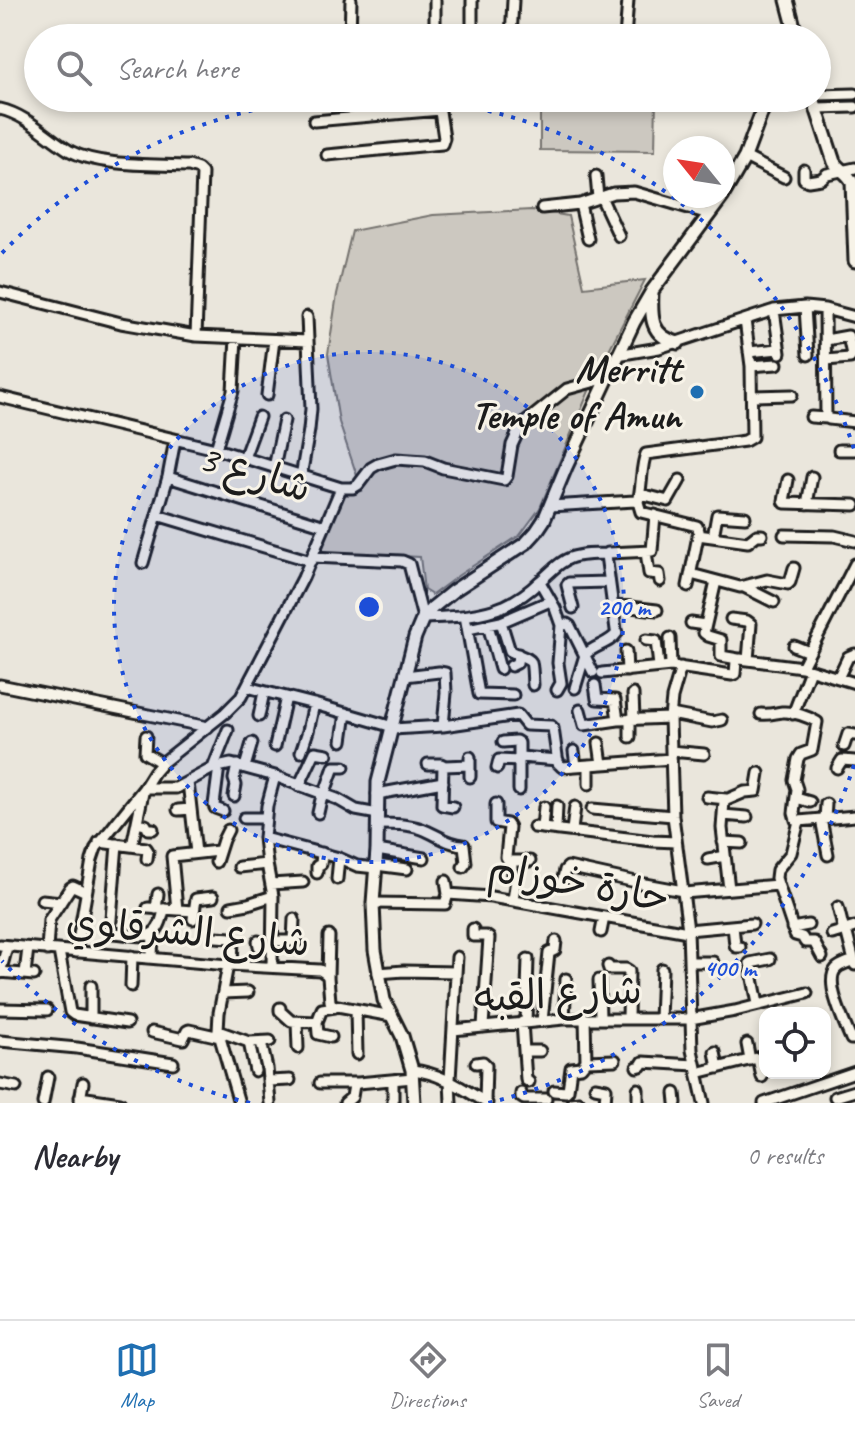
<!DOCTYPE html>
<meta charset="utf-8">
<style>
:root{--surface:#fff;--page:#f2f2f3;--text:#2b2b33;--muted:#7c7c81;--line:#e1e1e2;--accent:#1f6fb2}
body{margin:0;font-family:Caveat,"Playpen Sans Arabic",sans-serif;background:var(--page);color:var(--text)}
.controls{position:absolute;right:24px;bottom:24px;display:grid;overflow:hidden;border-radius:16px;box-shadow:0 4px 12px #0003}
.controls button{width:72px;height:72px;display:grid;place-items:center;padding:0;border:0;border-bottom:2px solid var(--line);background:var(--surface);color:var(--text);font:40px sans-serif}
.compass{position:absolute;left:663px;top:136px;width:72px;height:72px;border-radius:50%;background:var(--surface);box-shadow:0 4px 12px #0003;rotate:300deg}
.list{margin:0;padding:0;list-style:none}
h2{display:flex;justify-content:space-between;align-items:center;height:104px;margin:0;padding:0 32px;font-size:34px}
h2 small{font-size:26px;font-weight:400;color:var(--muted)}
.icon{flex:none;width:44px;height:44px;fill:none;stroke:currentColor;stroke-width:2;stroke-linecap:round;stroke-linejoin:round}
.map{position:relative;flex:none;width:855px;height:1103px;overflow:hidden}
.search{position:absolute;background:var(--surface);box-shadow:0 4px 12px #0003;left:24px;right:24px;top:24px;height:88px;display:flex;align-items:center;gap:20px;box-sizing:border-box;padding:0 28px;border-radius:44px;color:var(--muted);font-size:30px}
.sheet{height:216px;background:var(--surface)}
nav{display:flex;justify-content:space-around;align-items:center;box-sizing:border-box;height:112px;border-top:2px solid var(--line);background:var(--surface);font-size:22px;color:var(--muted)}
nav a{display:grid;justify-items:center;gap:4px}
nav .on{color:var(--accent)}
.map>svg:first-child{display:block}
</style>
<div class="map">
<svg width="855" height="1103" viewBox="0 0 855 1103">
<rect width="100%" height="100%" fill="#eae6dc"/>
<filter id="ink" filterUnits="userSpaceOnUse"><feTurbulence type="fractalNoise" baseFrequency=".0125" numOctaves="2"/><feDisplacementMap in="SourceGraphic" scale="16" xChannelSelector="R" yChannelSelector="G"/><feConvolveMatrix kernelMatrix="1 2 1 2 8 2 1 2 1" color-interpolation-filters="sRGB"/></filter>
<g filter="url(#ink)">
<path fill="#ccc8c0" stroke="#74726e" stroke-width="2" d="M540 98H656L655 151 540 150Z
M531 210 568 216 584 287 645 280 594 379 540 508 520 535 459 575 432 595 424 590 420 557 319 552 344 493 362 491 339 422 328 354 337 294 352 231 433 215Z"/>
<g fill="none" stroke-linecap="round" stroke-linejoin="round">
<g stroke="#1c1c1c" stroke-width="15">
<path id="minor" d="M435 0V34
M350 38 351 0
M356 38 414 32 463 38
M472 38V0
M511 38 513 0
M625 38 628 0
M768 38 791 36
M817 95 855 94
M482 98V99
M816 108 855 107
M0 109C27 115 47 137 70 151 100 167 155 164 189 166L198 169 202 173 196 336
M314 121 440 110
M327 155 442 144 444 138 438 98
M745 157 784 177
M804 170V179L808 181 821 179 827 174 855 168
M596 176 598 198
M601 197 619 236
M580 204 588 239
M542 208 580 204 613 193 634 192 709 214
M0 292 121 323 196 336 308 341
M805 307 808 355
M825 309 826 417 829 419 855 422
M774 310 780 353
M826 340 848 336 852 355 850 358 826 360
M749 352 779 349
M617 355 659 348 774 310 805 307 825 309 855 317
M751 366 777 364
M267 395 274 340
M753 396 792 395
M0 397 216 449 341 488H353L358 485 371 468 378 464 396 459 425 461 443 468 504 480 507 476 512 445 518 432 527 421 567 389 607 378
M811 417 827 418
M216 449 233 391 236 338
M839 450H855
M244 458 259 417
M274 468 284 420
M168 477 325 526
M301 477 309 430 311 409 307 317
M788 480 784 501 785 503 855 505
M641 494 668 501 680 480
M638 502C642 488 641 464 646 454L745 441 752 437 751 366 745 320
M807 504 812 477
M550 506 635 501 638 502 641 512 697 526 699 531 688 586
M157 515 311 561
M698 535 748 542 757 535H762
M784 535 834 536 855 541
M713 537 717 515 745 517
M646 552 649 573 659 574 660 581
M312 557 402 561 409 564 423 618C450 617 478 617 504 606 517 600 530 591 540 581 550 573 557 563 570 558 581 554 594 554 607 554
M143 563 168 477 175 440
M691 574 740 587 767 580 788 584 790 582 794 568
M716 581 704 633 708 636 721 640V656L738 659
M540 582 555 608 561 625 558 663 561 683 557 690
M744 587 774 602
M613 605 657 610
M573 608 567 585 569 583 609 582
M465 616 479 694 513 695
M731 619 747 621 751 624 748 660
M501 622 510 651C535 663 531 654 533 685
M691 623 705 625
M488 625 500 669
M561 625 567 624 570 626 593 672
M468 629 501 622 550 601
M616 630 606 555 608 553 652 551 655 515
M670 638 671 666
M646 640 656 641 659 666
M794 646 809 652
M626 651 627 671
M511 666 517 663 518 654
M681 667 672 698 670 718 673 816 688 930 692 1050 704 1103
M802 667 855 564
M602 673 671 666 732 675 735 674 736 661 740 659 802 667 855 683
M405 676 439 672 445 673 446 693 443 726
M838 678 848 657 855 654
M0 685 208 727
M595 685 597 699 615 700 618 720
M247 687 314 704 393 727
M575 688 585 655C594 645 610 644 617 633L616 630
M633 694 634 719
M580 710 584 725 618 720 670 718
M671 714 712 722 722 720
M761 714C770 715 774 713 782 712 793 711 809 717 817 722L812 750 801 754 798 759 794 780 797 789 794 813 796 820 799 821 855 816
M793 714 810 670
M259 716 264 692
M630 719V737
M393 729 443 726 518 715 526 725 551 726 553 728 558 763 562 767 671 759
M146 736 145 753 162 763
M342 741 346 713
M503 742 516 741 519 743V790
M599 743 602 764
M275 746 286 697
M844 746 848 734 855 735
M574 751 576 766
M671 751 704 754
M301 752 308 731 314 704
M520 757 558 760
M428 764H441L443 765 442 805 453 807
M219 766 214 805 215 808 223 811
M444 766 470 765
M245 767 252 743
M213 768 228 730
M497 768 499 760 519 761
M837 768 842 760 855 761
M470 777V757
M188 782 196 853
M589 784V765
M299 786 315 752 327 754
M377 794 443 782
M324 795 334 767H344
M234 796 236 785 234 779 237 765
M707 797 726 799
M796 798 810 802
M496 804V822L507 824 509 827 506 857 512 867V877L516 879 513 900
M592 809 673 816
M178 810 191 809
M318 813 322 795
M723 815 747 817
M244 818H265
M821 819 828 855
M825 819 826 804
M799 821 791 853 777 870 776 878 795 935 802 937 805 942H814L822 957
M137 823 146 825 148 829H153
M378 824C393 824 408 824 422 829 436 834 449 845 464 845L466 863 463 867
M534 827 653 841 676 842
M542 827 544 807
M556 828 557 806
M572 830 575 807
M264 838 339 858 357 866 376 868
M99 842 146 848 148 851 147 859
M723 842 742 843
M117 844 110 932 113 933C143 935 158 945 164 909
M132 846 144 788H176L213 768 231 764 275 776 337 799 356 810 378 814
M377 850 424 858
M708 859 725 856
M508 861H530
M216 862 223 840 228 830
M376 865 407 869
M239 867 267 864
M317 873V866L321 864 322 853
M337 879 339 858
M446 881 448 894
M562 882 565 870 568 867 645 884 683 891
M271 884 303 882
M729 889 722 828 724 801 745 792 756 791 759 773
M684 893 778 885
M42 900 61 902
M373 903 445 904 448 894 491 897 688 932
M231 907 248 904 273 896
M838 907 844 931
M148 908 194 911
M156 909 158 894
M177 910 172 856 218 851
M193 919 196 899 213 897
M733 926 735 945 736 947H740
M792 928 808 925
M473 929V936H486L489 938 483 1026
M688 930 752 924
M846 930 855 965
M601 932 604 917
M832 934 855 927
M216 937 231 938 233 940 232 965
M258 941 259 946 273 948
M274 941H297
M293 941 294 919
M0 945 228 965 320 970 326 974 328 977 330 1001 332 1005 392 1016
M47 950 49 920 70 888 73 886 86 892
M59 951 70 1012 74 1015 127 1023
M76 952 92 860 96 848 144 788 154 772 162 763 225 713 241 697 303 578 341 488
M152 957 153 934
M854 960C849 962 839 965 836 969 824 982 845 1024 851 1039H855
M689 962H713
M228 965 219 1013 218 1031 239 1103
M608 966 609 969H626L629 971 628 1018
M272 967 273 896 267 864 264 838 267 806 275 776
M0 972 34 975
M0 973 7 947
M378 973 404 971 456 972
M25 974 28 948
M328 977 329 936
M599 980 600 1018
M91 986V1018
M131 986 132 956
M223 993 248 992
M758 1004 750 963 770 959
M280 1008V1011L291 1021 317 1022 322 1009 335 1007
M0 1009 47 1010
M356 1010 357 1054
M585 1018 586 1061
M564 1019 566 979
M660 1019 662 969
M542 1021 549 953 555 950 556 941
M297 1022 298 1048
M317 1022 318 1034 331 1037
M522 1022 526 1080 529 1082
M526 1022 528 959
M453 1030 564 1019H690L735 1011 807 993
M218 1031 249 1042 270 1041
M152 1032 183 1039 187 1031 189 1030 220 1037
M0 1041 77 1048 173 1063
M249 1042 255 1071
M261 1042 267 1068 270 1103
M747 1044 750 1060
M525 1051H540
M715 1052 718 1068
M758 1058 762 1077
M476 1063 483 1062 486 1065 485 1102
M637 1067 641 1066 643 1062 695 1065
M412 1070C441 1073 462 1088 487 1103
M697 1073 765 1056
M269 1081 290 1080
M320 1083H358
M0 1084 16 1087
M595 1087 606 1089 605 1103
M638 1089V1103
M554 1091 566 1092 568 1090 571 1068 581 1067 586 1061 615 1060
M521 1093V1097L524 1099H546
M675 1093 676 1103
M80 1097 120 1103
M835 1097 855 1091
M80 1100 83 1083
M43 1103 48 1077
M345 1103 352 1097 354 1085 358 1083 413 1078
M393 1103V1080
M451 1103 450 1080 457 957
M572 1103 579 1102
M764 1103 855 1072"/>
</g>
<g stroke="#1c1c1c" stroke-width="17">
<path id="tertiary" d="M787 0 797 38
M813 98 834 162C839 170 848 173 852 182L855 261
M723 195 745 157 767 98
M652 293C651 317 650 336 678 343
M414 1103 412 1070 402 1036 384 1000 375 950 373 903 377 850 378 782 415 637 423 618 432 608 453 591 526 543 536 532 544 520 566 467 634 322 652 291 723 196"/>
</g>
<use href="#minor" stroke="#f7f3e8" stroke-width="9"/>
<use href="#tertiary" stroke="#f7f3e8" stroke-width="11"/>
</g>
</g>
<circle cx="369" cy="607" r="255" fill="#1d4ed8" fill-opacity=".12"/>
<g fill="none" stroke="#1d4ed8" stroke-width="4" stroke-dasharray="4 8">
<circle cx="369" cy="607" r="255"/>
<path d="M854 765A510 510 0 0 1 488 1103M250 1103A510 510 0 0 1 2 961M2 253A510 510 0 0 1 333 98M405 98A510 510 0 0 1 854 449"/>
</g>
<circle fill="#1f6fb2" stroke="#f7f3e8" stroke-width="3" cx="697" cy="392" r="8"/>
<g text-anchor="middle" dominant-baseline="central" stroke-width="6" stroke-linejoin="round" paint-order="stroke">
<g font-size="40" font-weight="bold" fill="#1c1c1c" stroke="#f7f3e8" text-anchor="end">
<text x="681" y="369">Merritt<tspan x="681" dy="46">Temple of Amun</tspan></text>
</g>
<g font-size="40" fill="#1c1c1c" stroke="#f7f3e8">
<text transform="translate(255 473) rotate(17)">شارع 3</text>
<text transform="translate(579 883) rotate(10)">حارة خوزام</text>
<text transform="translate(188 932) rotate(5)">شارع الشرقاوي</text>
<text transform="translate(558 994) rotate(-3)">شارع القبه</text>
</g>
</g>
<circle cx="369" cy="607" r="12" fill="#1d4ed8" stroke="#f7f3e8" stroke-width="4"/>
<g font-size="24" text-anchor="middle" font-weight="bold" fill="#1d4ed8" stroke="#f7f3e8" stroke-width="6" stroke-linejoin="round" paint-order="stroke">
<text x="624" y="615">200 m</text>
<text x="730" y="976">400 m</text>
</g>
</svg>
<div class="controls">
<button><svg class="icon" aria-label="locate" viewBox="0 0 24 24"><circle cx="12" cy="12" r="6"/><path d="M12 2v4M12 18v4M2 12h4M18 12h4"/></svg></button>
</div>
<svg class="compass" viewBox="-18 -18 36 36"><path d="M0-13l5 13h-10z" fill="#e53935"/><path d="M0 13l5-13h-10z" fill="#7c7c81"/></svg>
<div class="search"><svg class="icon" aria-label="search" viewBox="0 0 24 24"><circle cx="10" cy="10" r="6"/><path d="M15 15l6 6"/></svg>Search here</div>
</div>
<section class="sheet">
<h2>Nearby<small>0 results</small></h2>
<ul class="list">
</ul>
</section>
<nav>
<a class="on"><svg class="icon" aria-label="map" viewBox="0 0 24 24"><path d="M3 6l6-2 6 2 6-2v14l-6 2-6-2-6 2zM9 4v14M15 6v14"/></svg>Map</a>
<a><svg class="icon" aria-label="directions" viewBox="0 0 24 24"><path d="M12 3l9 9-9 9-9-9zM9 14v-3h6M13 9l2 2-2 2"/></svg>Directions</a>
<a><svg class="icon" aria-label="saved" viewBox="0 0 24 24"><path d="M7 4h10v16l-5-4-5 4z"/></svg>Saved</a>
</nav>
